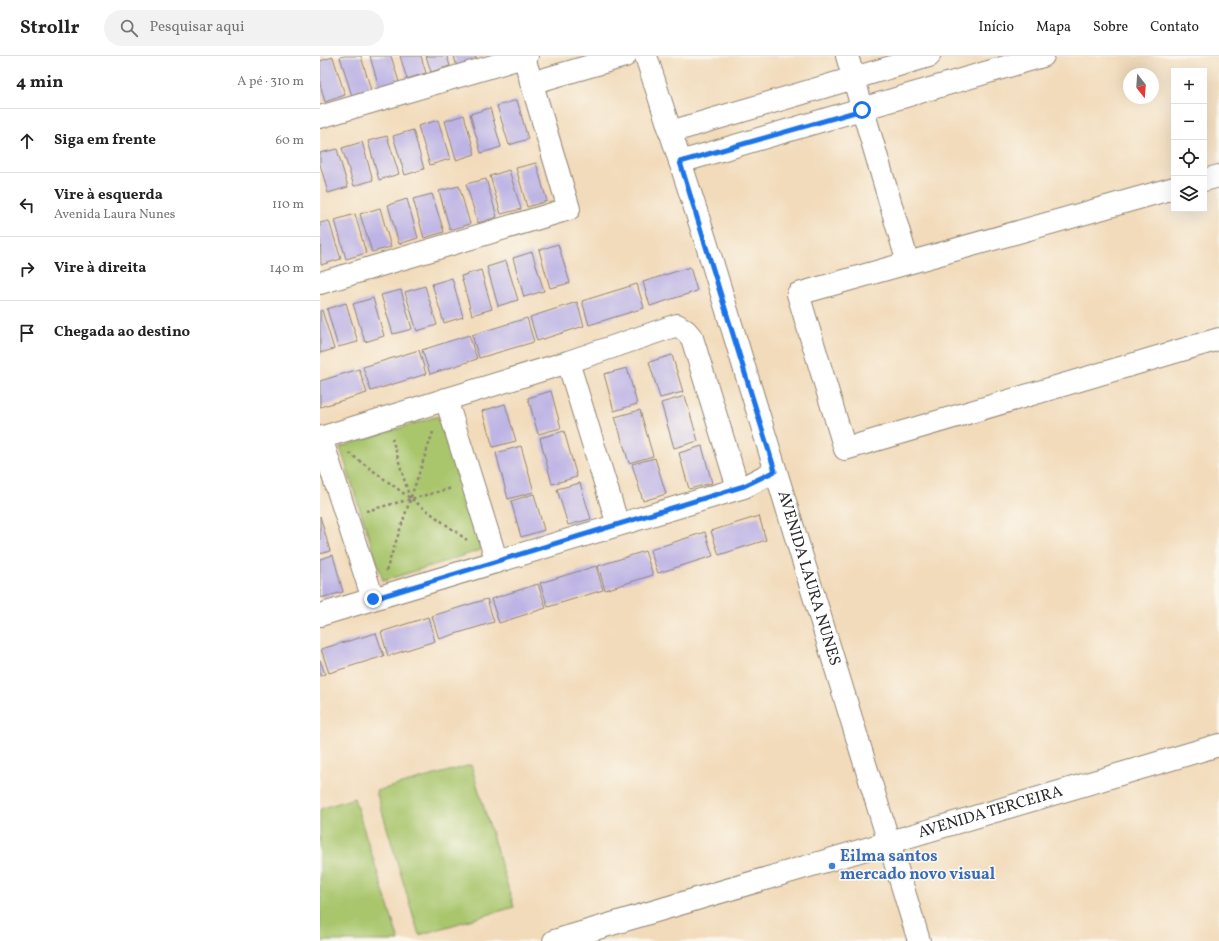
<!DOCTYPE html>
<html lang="pt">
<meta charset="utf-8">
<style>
:root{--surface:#fff;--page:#f2f2f2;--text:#222;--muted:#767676;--line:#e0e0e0}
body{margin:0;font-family:Vollkorn,serif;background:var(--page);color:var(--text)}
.controls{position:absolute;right:12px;top:12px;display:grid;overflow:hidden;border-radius:0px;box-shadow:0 4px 16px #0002}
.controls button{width:36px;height:36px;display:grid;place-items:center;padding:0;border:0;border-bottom:1px solid var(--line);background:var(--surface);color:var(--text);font:20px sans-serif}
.compass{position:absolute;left:803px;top:12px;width:36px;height:36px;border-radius:50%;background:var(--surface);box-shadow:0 4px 16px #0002;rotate:163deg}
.stop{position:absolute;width:12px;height:12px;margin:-9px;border:3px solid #1a73e8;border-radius:50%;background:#fff}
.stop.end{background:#1a73e8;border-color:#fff;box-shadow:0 1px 4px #0008}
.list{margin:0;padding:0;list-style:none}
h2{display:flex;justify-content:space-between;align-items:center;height:52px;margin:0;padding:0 16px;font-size:17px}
h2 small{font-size:13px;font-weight:400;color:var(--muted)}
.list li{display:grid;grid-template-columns:26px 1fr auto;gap:12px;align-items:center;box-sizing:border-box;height:64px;padding:0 16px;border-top:1px solid var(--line)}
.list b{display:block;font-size:15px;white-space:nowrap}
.list p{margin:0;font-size:13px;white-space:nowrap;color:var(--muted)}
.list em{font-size:13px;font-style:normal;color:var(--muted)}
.icon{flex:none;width:22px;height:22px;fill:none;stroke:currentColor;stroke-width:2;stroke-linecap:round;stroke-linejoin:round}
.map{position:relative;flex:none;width:899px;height:885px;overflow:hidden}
header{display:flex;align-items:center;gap:24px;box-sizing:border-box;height:56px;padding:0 20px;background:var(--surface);border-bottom:1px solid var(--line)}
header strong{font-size:19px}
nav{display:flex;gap:22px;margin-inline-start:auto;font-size:14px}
.search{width:280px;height:36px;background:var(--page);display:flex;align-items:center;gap:10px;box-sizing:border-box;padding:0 14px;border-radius:22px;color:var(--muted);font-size:15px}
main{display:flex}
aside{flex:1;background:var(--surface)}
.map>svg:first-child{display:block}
</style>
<header>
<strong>Strollr</strong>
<div class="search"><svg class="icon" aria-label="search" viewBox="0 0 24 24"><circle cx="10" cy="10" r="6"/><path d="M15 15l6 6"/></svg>Pesquisar aqui</div>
<nav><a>Início</a><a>Mapa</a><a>Sobre</a><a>Contato</a></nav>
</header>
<main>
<aside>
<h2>4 min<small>A pé · 310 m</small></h2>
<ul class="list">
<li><svg class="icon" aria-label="ahead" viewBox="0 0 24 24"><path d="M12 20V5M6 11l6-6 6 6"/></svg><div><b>Siga em frente</b></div><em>60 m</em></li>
<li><svg class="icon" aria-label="left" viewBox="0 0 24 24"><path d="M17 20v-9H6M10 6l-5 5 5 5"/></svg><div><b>Vire à esquerda</b><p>Avenida Laura Nunes</p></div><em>110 m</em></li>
<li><svg class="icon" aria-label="right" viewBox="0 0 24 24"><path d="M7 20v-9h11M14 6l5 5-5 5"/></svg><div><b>Vire à direita</b></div><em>140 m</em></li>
<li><svg class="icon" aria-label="arrive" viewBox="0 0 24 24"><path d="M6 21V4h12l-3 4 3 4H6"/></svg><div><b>Chegada ao destino</b></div></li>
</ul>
</aside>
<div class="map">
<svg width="899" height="885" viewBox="0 0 899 885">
<rect width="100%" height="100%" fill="#fbf7ec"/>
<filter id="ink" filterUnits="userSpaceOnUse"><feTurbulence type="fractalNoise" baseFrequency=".025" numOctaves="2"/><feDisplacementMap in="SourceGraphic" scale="8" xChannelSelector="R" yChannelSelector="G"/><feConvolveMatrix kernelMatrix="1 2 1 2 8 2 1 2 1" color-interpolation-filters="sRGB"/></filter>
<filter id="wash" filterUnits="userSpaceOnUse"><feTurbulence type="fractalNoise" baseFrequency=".012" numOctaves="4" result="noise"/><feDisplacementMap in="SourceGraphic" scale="16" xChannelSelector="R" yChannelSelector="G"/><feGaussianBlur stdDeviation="0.9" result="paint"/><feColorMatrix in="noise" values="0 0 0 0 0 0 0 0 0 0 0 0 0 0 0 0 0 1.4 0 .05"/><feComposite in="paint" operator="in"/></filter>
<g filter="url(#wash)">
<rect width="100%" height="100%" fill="#f2dbbb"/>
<path fill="#a9c66d" stroke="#6a784c" d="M118 360 161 494 63 525 20 391Z
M151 709 194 851 99 879 56 735Z
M34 742 79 885H0V753Z"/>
<g id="blocks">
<path fill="#bdb4e5" d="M25 0H41L51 34 32 40 20 1Z
M50 0H71L79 26 59 32Z
M80 0H101L106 17 87 23Z
M106 0H127L130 10 111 16Z
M134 0H155L157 5 137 11Z
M13 1 25 39 5 46 0 28V5Z
M197 44 208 83 189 89 177 50Z
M170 52 181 91 161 97 150 58Z
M144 59 155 98 136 104 125 65Z
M118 64 130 103 110 109 98 70Z
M93 74 104 113 85 119 73 80Z
M67 80 79 118 59 124 48 85Z
M42 86 53 124 34 130 22 92Z
M17 93 28 131 8 137 0 108V97Z
M216 107 227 145 207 151 196 112Z
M189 114 201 153 181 158 170 120Z
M166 123 177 161 158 167 146 128Z
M139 130 150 168 130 174 119 135Z
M112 138 124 176 104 182 93 143Z
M87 143 98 182 79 188 68 149Z
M60 152 71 191 52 196 40 158Z
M35 158 46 197 26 203 15 164Z
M9 165 21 203 1 209 0 167Z
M238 188 250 227 230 232 219 194Z
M212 196 224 235 204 241 193 202Z
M186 205 198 244 178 250 167 211Z
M370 211 377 235 330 250 323 226Z
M161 214 172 253 152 259 141 220Z
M132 222 143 261 124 267 112 228Z
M317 228 324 252 269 269 262 245Z
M105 230 117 269 97 275 85 236Z
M81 234 92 273 73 278 61 239Z
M53 242 64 280 45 286 33 248Z
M257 246 264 270 217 285 210 261Z
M26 247 38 286 18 291 7 253Z
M2 254 14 293 0 297V255Z
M207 262 214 286 159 302 152 279Z
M149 279 157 303 110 318 102 294Z
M99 294 106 318 51 335 43 311Z
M352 299 363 336 340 342 329 306Z
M307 312 317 348 294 355 284 318Z
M39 313 47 337 0 351V325Z
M231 335 241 372 218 378 208 342Z
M365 340 378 385 354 392 341 347Z
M185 348 196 385 173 391 162 355Z
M320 354 333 400 309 407 295 361Z
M244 375 257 421 232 428 220 382Z
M201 390 214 436 188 443 176 397Z
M382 390 392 427 369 433 359 397Z
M335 402 346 438 323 445 312 408Z
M260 427 271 463 248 469 237 433Z
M214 438 224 474 201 481 191 445Z
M0 460 10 495 0 498Z
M439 460 446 484 399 499 391 475Z
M385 476 393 500 338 517 330 494Z
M325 495 333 519 285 534 278 510Z
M13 499 23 536 0 542V503Z
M276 510 283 534 228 551 220 527Z
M218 528 226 552 179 567 171 543Z
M167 543 174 566 119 583 112 560Z
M108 561 115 585 68 600 61 576Z
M56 577 64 600 9 617 1 593Z
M0 604 5 618 0 620Z"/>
</g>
</g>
<g filter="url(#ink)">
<use href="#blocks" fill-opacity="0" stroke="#8e8373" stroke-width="1"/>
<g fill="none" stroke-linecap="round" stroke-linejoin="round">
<g stroke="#8e8373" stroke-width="24">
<path id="minor" d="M527 0 588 207
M211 27 305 0
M0 61 207 0
M350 76 609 0
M360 106 723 0
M884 124 899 120
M854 132 478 238 525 393 899 283
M0 227 249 153 204 1
M248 306 298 469
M126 343 177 506
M0 382 248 306 357 269 366 275 372 282 418 432
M1 382 53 543
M0 559 424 431 455 415"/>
</g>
<g stroke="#8e8373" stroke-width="24">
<g id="tertiary">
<path id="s1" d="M326 0 386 186 599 885"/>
<path id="s2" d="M234 885 899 689"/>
</g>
</g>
<path stroke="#8e8373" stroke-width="2.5" stroke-dasharray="3 3" stroke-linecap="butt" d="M72 382 90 443
M29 397 147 484
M46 455 132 432
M66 515 113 376"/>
<use href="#minor" stroke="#fff" stroke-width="22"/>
<use href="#tertiary" stroke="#fff" stroke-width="22"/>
</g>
</g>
<g fill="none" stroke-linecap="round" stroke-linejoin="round" filter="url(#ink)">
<path stroke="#1a73e8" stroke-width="5" d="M53 543 424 430 455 415 360 106 542 54"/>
</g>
<circle fill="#3f7fe0" stroke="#fbf7ec" stroke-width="1.5" cx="512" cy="810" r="4"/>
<g text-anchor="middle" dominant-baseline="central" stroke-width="3.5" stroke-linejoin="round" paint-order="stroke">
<g font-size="16" fill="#2b2b2b" stroke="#fbf7ec">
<text stroke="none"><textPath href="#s1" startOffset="547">AVENIDA LAURA NUNES</textPath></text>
<text stroke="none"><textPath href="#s2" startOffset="455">AVENIDA TERCEIRA</textPath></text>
</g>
<g font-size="16" font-weight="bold" fill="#366cbe" stroke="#fbf7ec" text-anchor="start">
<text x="520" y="801">Eilma santos<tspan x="520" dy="18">mercado novo visual</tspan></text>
</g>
</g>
</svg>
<div class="controls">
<button>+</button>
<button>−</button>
<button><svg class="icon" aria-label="locate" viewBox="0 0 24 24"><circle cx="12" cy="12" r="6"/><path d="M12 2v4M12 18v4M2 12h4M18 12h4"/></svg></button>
<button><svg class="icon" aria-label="layers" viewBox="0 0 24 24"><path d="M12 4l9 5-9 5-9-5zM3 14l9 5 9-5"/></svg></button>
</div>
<svg class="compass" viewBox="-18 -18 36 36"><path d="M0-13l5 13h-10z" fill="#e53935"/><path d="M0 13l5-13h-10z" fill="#767676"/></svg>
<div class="stop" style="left:542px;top:54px"></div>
<div class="stop end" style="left:53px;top:543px"></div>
</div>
</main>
